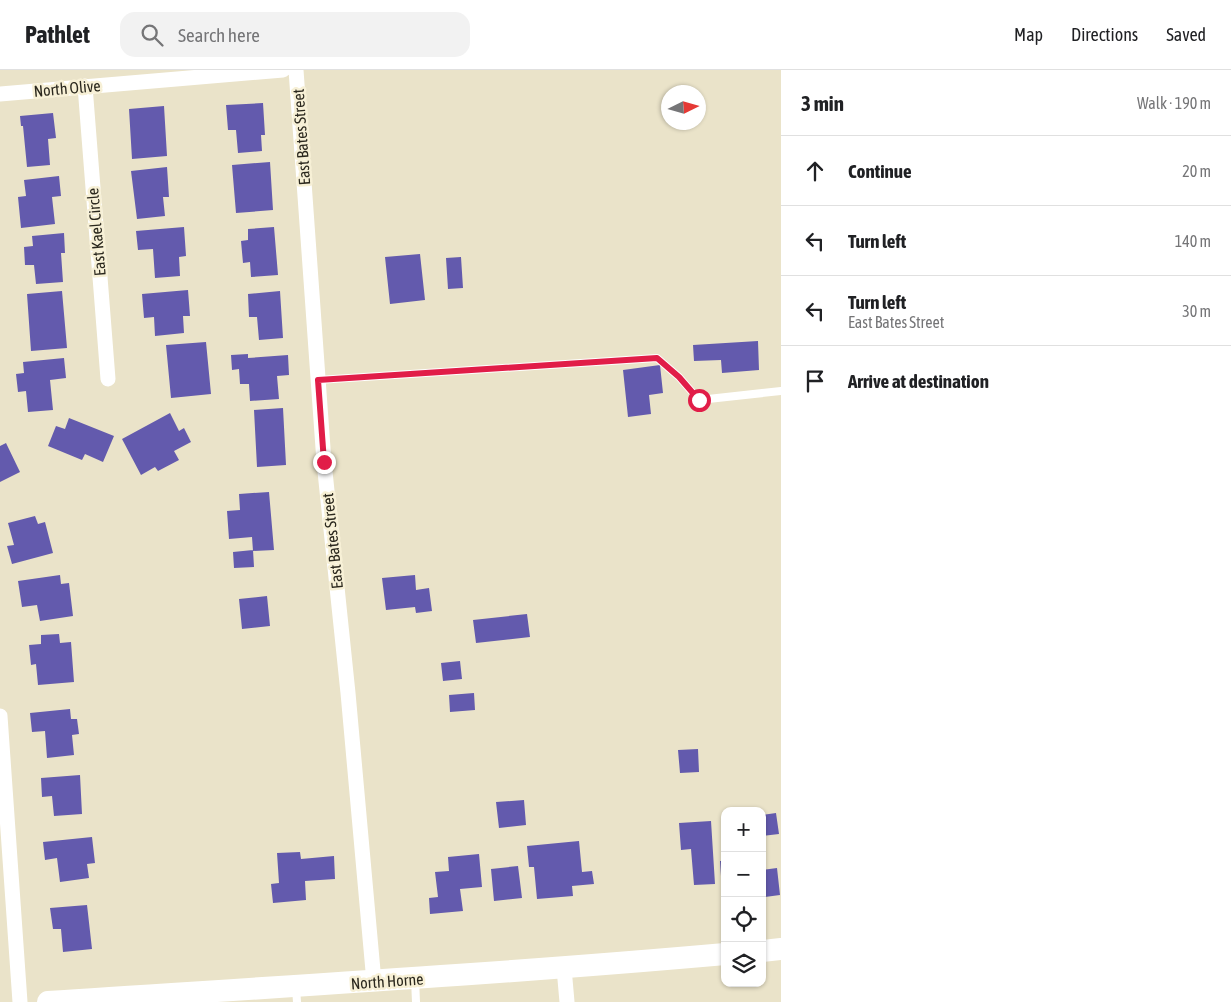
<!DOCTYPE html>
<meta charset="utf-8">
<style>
:root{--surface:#fff;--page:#f2f2f2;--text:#202124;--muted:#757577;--line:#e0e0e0}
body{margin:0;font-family:"Asap Condensed",sans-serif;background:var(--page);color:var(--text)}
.controls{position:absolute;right:15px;bottom:15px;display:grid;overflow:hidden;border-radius:10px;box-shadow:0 1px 4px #0004}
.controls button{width:45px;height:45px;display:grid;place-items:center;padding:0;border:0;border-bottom:1px solid var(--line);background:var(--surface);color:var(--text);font:25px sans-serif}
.compass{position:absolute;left:661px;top:15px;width:45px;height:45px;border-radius:50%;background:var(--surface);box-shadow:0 1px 4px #0004;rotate:85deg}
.stop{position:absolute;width:15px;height:15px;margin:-11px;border:4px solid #e11d48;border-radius:50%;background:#fff}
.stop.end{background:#e11d48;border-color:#fff;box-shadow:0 1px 5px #0008}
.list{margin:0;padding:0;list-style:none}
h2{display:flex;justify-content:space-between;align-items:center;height:65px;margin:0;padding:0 20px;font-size:21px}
h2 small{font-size:16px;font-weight:400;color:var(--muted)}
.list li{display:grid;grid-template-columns:32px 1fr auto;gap:15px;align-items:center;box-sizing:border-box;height:70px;padding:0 20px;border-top:1px solid var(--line)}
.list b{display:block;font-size:19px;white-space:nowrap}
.list p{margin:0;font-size:16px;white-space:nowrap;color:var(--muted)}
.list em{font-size:16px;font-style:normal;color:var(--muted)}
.icon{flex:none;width:28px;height:28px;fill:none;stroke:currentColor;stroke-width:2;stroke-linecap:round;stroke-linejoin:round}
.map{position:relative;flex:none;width:781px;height:932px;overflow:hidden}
header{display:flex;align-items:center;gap:30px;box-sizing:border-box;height:70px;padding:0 25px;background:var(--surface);border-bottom:1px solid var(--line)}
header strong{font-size:24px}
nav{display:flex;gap:28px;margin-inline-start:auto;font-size:18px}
.search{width:350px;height:45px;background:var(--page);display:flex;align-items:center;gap:12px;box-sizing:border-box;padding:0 18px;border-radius:15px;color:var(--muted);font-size:19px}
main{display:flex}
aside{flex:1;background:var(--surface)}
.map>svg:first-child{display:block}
</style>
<header>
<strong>Pathlet</strong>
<div class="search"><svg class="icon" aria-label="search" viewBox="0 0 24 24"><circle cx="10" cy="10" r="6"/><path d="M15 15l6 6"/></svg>Search here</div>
<nav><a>Map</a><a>Directions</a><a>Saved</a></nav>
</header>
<main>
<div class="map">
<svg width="781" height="932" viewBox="0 0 781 932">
<rect width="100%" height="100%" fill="#eae3c9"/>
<path fill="#635aad" d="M263 33 265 65H261L262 81 238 83 236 60H228L226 35Z
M164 36 167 86 132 89 129 39Z
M53 43 56 68 48 69 50 95 27 97 23 56H21L20 46Z
M270 92 273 140 236 143 232 95Z
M167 97 169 127H163L165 146 137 149 131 101Z
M59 106 61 126 52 127 55 154 21 158 18 127 26 126 24 110Z
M184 157 186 186 179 187 180 206 155 208 153 179 138 180 136 161Z
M274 157 278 205 251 207 250 192 243 193 241 171 248 170V159Z
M64 163 65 183H61L63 212 36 214 34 195H25L24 177 33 176 32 166Z
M420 184 425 230 390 234 385 187Z
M461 187 463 218 448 219 446 188Z
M188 220 190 246H183L184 263 155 266 154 247 144 248 142 224Z
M62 221 67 278 31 281 27 224Z
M280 221 283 268 259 270 257 247H249L248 224Z
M758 271 759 300 722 303 721 290 694 291 693 275Z
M206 272 211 324 171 328 166 275Z
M248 284V288L288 285 289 305 277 306 279 329 250 331 249 314H240L239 299 232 300 231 285Z
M64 288 66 308 50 310 53 340 28 342 26 321 18 322 16 304 24 303 23 292Z
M660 295 663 323 649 325 651 344 628 347 623 300Z
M283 338 286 395 257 397 254 340Z
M170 343 179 361 184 358 191 372 174 381 179 390 158 401 155 397 141 405 122 369Z
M69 348 114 366 103 392 85 384 82 390 48 376 56 356 65 359Z
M6 373 20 402 0 412V376Z
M269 422 274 480 253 481 252 467 229 469 227 441 240 440 239 424Z
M35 446 38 454 45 452 53 483 12 494 7 476 14 475 8 453Z
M253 480 254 497 234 498 233 482Z
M60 505 61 514 69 513 73 546 40 551 37 535 22 537 18 511Z
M415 505 416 520 429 518 432 541 416 543 415 537 386 540 382 508Z
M267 526 270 556 242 559 239 529Z
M527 544 530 567 476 573 473 550Z
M59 564 60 573 71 572 74 612 38 615 36 594 31 595 29 575 41 574V565Z
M460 591 462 609 443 611 441 593Z
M474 623 475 640 450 642 449 625Z
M70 639 71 649H77L79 664 72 665 74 685 47 688 45 661 32 662 30 643Z
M698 679 699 702 680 703 678 680Z
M80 705 82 744 54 746 52 726 42 727 41 708Z
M524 730 526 755 499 758 496 732Z
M776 743 779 764 762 766V745Z
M711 751 715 814 694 815 691 779 681 780 679 753Z
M92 767 95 793 87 794 89 808 60 812 57 788 45 790 43 772Z
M579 771 582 802 592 801 594 814 572 816 573 826 537 829 534 797H529L527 776Z
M300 782 301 789 334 786 335 809 305 811 306 830 273 833 271 814 279 813 277 783Z
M479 784 482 817 460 819 463 841 430 844 429 828 438 827 435 802 449 801 448 787Z
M720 791H725V806H721Z
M518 796 522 828 494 831 491 799Z
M777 798 780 825 765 827 762 800Z
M87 835 92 879 63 882 61 859H53L50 838Z"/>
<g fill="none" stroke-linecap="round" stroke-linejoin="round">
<path stroke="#fff" stroke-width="8" d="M318 310 657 288 679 307 699 330 781 321
M415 909 416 932
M296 918 297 932"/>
<path stroke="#fff" stroke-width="15" d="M296 0 324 392 348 623 374 912
M85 16 108 309
M0 24 283 0
M0 646 20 932
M564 898 567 932"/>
<path stroke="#fff" stroke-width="22" d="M762 881 781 879
M48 932C274 917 499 904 725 884"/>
</g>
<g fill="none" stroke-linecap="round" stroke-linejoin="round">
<path stroke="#e11d48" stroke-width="6" d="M324 392 318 310 657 288 679 307 699 330"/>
</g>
<g text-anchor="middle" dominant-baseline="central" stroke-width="5" stroke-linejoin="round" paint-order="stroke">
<g font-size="16" fill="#2b281e" stroke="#f7f0d6">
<text transform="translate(67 18) rotate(-5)">North Olive</text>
<text transform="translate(301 67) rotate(-94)">East Bates Street</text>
<text transform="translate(96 162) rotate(-95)">East Kael Circle</text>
<text transform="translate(332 471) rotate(-96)">East Bates Street</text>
<text transform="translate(387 911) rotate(-4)">North Horne</text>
</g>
</g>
</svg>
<div class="controls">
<button>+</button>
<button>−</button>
<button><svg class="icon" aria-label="locate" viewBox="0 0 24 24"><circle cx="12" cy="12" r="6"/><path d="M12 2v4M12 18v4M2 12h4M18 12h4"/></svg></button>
<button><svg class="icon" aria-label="layers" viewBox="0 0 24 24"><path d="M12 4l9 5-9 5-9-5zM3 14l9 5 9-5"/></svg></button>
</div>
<svg class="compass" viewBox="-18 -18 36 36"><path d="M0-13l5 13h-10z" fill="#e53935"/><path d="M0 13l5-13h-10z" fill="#757577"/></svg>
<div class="stop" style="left:699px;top:330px"></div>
<div class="stop end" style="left:324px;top:392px"></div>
</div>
<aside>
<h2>3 min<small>Walk · 190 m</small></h2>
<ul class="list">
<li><svg class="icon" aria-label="ahead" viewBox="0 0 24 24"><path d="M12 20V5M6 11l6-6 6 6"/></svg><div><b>Continue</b></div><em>20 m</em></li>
<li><svg class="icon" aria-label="left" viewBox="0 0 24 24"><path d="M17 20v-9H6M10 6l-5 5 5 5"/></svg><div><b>Turn left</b></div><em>140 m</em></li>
<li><svg class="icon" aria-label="left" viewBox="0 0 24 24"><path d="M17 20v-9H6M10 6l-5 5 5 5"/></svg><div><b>Turn left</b><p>East Bates Street</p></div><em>30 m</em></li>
<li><svg class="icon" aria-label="arrive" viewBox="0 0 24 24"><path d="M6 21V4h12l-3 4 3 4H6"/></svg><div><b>Arrive at destination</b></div></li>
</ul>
</aside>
</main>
